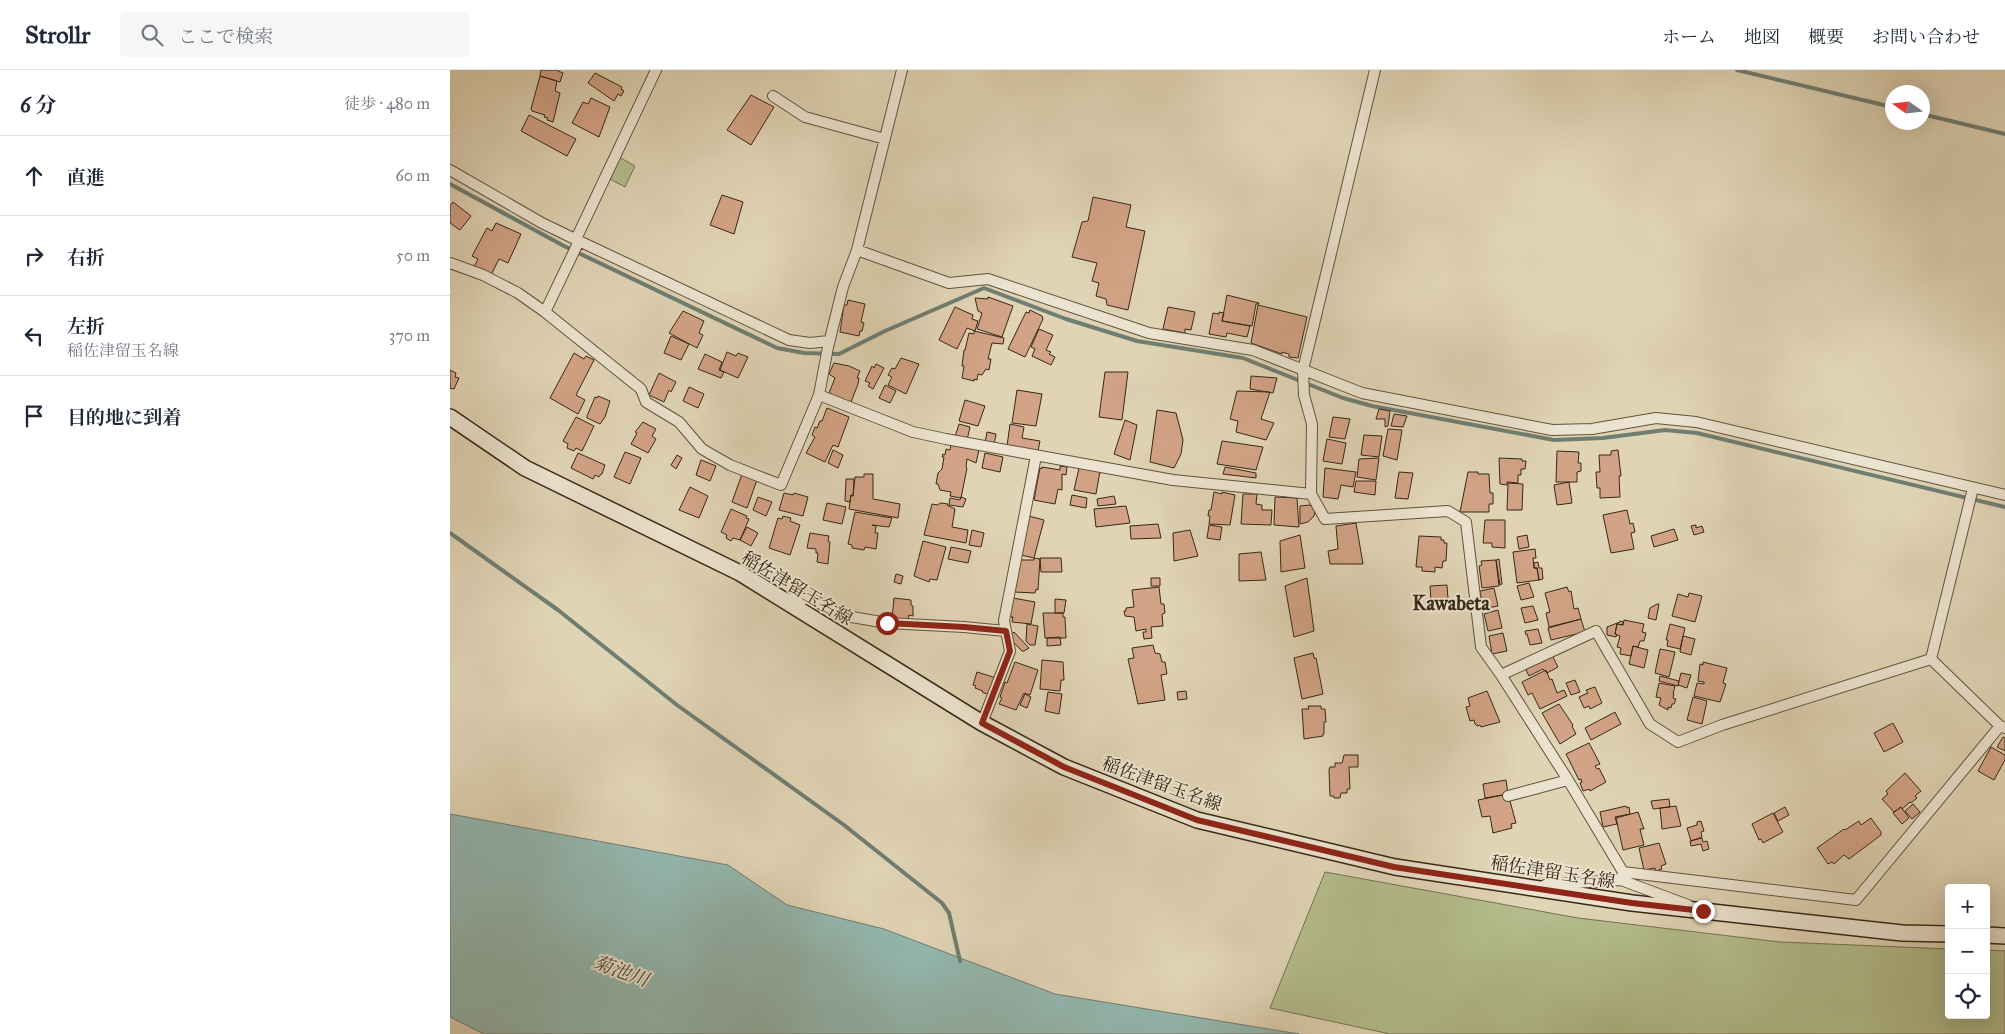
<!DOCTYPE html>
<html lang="ja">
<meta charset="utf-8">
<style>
:root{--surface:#fff;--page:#f6f6f7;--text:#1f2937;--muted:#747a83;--line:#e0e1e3}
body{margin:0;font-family:"IM FELL Great Primer","Noto Serif JP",serif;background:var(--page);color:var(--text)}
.controls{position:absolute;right:15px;bottom:15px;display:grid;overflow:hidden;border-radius:5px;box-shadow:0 5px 20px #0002}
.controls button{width:45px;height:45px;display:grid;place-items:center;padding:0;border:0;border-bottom:1px solid var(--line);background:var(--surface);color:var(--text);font:25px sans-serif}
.compass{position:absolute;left:1435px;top:15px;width:45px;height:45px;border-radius:50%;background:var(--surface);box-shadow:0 5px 20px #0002;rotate:284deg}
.stop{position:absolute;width:15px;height:15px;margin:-11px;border:4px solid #8f2418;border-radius:50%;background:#fff}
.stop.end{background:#8f2418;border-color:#fff;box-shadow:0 1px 5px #0008}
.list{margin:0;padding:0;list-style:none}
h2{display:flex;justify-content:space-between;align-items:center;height:65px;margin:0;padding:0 20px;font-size:21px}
h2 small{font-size:16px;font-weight:400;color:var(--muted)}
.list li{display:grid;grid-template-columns:32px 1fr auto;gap:15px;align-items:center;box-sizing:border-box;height:80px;padding:0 20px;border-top:1px solid var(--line)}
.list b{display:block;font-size:19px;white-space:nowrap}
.list p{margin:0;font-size:16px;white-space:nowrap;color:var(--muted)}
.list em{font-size:16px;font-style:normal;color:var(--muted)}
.icon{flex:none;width:28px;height:28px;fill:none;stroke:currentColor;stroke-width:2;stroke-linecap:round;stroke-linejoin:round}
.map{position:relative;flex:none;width:1555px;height:964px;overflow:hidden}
header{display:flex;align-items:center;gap:30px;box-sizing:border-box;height:70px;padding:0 25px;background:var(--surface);border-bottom:1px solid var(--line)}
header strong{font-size:24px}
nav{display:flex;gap:28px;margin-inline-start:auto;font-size:18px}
.search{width:350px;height:45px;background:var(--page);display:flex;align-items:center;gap:12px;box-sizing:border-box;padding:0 18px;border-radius:5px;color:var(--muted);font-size:19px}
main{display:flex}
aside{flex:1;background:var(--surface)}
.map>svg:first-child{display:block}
</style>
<header>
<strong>Strollr</strong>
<div class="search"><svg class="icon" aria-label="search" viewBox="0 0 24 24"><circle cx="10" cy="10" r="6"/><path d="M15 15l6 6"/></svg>ここで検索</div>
<nav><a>ホーム</a><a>地図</a><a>概要</a><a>お問い合わせ</a></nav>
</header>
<main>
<aside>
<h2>6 分<small>徒歩 · 480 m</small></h2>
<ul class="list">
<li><svg class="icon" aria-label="ahead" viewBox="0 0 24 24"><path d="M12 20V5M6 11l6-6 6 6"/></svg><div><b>直進</b></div><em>60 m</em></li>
<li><svg class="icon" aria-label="right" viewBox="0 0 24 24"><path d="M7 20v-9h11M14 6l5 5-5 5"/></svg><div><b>右折</b></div><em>50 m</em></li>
<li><svg class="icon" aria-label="left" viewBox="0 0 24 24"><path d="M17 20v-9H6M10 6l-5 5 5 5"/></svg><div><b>左折</b><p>稲佐津留玉名線</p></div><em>370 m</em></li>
<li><svg class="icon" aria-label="arrive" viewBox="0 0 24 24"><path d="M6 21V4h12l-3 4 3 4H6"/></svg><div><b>目的地に到着</b></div></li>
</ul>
</aside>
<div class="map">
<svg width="1555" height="964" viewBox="0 0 1555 964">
<rect width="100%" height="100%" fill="#e0d4b5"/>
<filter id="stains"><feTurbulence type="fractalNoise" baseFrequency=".004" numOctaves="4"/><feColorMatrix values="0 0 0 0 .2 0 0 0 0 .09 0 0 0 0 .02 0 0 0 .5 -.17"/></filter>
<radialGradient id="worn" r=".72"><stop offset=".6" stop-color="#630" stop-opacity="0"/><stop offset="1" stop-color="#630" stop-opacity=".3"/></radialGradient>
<path fill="#b3bd8d" stroke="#757250" d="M169 87 185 96 175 117 158 108Z
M875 802 1128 848 1330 872 1499 879V945H1536V880L1555 881V964H940L820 938Z"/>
<path fill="#94b8b0" stroke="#6f7e72" d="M0 744 278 795 337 835 434 859 605 924 849 964H34L0 947Z"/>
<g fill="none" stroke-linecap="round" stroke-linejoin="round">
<path stroke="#6f7e72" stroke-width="4" d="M1287 0 1442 37
M1472 44 1555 64
M0 114 114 176 327 278 354 283 389 284 435 261 534 218 616 249 687 271 793 288 893 328 922 336 1104 370 1153 368 1215 360 1247 363 1555 437
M0 463 108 540 227 635 394 755 492 833 499 843 510 891"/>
</g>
<path fill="#d2a386" stroke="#372814" d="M91 0H108V1L113 3 110 12 90 6Z
M145 3 172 17 171 19 174 21 171 26 168 24 164 31 138 13Z
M90 6 107 11 105 21 110 23 103 52 97 50 98 48 94 47 95 45 82 41 81 39Z
M301 25 324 37 301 75 277 60Z
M141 28 160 37 149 67 122 53 133 32 138 34Z
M79 45 126 69 117 86 71 61Z
M272 125 293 132 284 164 260 155Z
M643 127 681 135 676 157 695 161 678 240 657 235 656 229 646 226 649 213 642 211 647 193 622 187 632 152 638 151Z
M3 132 21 146 10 160 0 153V136Z
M46 153 71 164 58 193 49 189 41 205 24 197 28 189 22 186 37 158 42 161Z
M777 225 809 233V234H806L802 256 772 251Z
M538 227 563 236 552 267 527 259 532 243 528 241 525 228 538 229Z
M398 230 415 234 411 252 414 253 412 261H410L409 266 390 262 394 235H397Z
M808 235 857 247 848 288 839 287V284L832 282V284L801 273Z
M505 237 523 245 522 249 528 251 525 261 517 258 507 279 489 270Z
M718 237 745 242 741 260 735 259V263L713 259Z
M580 240 592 246 593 249 575 287 558 279 576 242 579 243Z
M233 241 254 251 249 263 253 265 247 278 219 263Z
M769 242 774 243 772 251 800 256 797 267 777 263 776 267 759 264 763 243 769 244Z
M589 259 603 265 596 280 601 282 599 284 605 287 601 295 582 286 585 279 581 277Z
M524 261 554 268 553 274 542 273 538 289H541L539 300 536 299 532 305 528 304 527 310 524 309V311L512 308 514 296H512L514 280H515L519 263 524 264Z
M221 266 239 274 231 290 214 283Z
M277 282 286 286 288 283 298 287 288 308 270 300Z
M124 283 134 289 136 286 144 290 126 325 135 330 128 344 100 328Z
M255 284 272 292 269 300 274 302 271 308 248 299Z
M451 288 469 294 456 324 438 315 442 307 438 305 442 298 445 299Z
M384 293 399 296 410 301 407 308H409L408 314 401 332 381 325 382 324 379 323 385 308 379 304Z
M426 294 434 298 423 319 418 316 420 313 415 311 422 296 424 298Z
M0 300 6 303 5 307 9 308 4 319 0 318Z
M655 302H678L672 350 649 347Z
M209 303 226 312 221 322 219 320 214 332 199 325Z
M801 306 827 308 823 323 800 319Z
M435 315 446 321 440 333 429 328Z
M239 317 254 324 248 338 233 331Z
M567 320 592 324 586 356 562 353Z
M787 321 820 322 811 349 824 353 816 370 786 362 788 351 780 349Z
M148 326 160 331 155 347 150 354 137 348V346L145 327 147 328Z
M515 330 535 336 528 356 509 351Z
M377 338 399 347 388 377 383 375 375 392 356 383 365 367 362 365 365 357 367 358 370 351H372Z
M929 339 940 341 938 356 935 357V349H926Z
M707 340 726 343 733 370 731 384 724 398 700 392Z
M944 344 957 346 953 357 941 356Z
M126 347 144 356 132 381 126 378 124 381 117 378 118 374 113 371Z
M883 347 900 349 895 369 879 367Z
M675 350 687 355 680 390 664 384Z
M193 352 206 359 202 366 206 369 198 383 181 374 187 363 185 362Z
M509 354 520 357 517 370 505 367Z
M560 354 574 357 572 368 590 371 588 381 557 376Z
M938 359 952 360 947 390 933 386Z
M537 362 546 364 544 375 535 373Z
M914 365 932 366 929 387 911 385Z
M877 369 896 373 892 394 873 391Z
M772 371 813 377 806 400 767 394Z
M501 375 529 380 526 393 517 389 516 397 517 398 511 428 500 426 501 422 490 420 488 414H486L488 403 492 399 494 387H492L493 384 495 385 496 379 500 380Z
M383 380 393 385 388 398 378 393Z
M1168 380 1171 406H1169L1170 427 1150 428V418H1147L1146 402H1150L1149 385H1161V381Z
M1107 381 1129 382 1128 393H1131V401L1127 402V412H1106Z
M175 382 191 388 180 414 164 407Z
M128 383 155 395 152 404H151L149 407 145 405 143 409 121 398Z
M535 383 553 387 550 402 532 398Z
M227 385 232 388 226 399 221 395Z
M929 388 926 410 907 407 909 389Z
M1049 388 1072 389V391H1076L1075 399H1071V405H1068V413L1057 412V415L1050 414Z
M251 390 266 396 260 411 246 405Z
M610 396 617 397 616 405 612 404V420L608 419 605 434 584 430 590 398 592 399V397L610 400Z
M775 397 806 403V408L773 404Z
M629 398 650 401 646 424 624 420Z
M875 398 906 402 903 417 891 415 888 429 873 427Z
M949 402 963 403 958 429 945 428Z
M1018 402H1028V404H1039L1040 423H1043V434H1039V442H1010Z
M292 404 307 410 297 438 282 432Z
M414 404H423V429L450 434 448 448 399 439 401 425 403 426 405 407H414Z
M396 409H404L403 426 401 425 400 432 395 431Z
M906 411H926L925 425 904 422Z
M1119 412 1122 433 1107 435 1104 415Z
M1058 413 1073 414 1072 440H1057Z
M240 417 258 426 249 448 229 440Z
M764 422 772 424V422L785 425 780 455 759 454 760 446H758L759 440H761Z
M334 423 343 425 344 423 358 427 353 446 329 440Z
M793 424H807L806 434 812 435V440H822L821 455 791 454Z
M622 425 637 428 636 438 620 435Z
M664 426 666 434 648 436 647 429Z
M308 427 322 432 316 446 303 440Z
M511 427 516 429 513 437 499 435 500 428 510 430Z
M825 427 847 428 849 457 824 455Z
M377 433 396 437 392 454 373 450Z
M491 433 498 434 497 435 505 439 502 457 518 460 516 473 474 465 482 434 487 435Z
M860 435 865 440 864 446 858 452 850 454V436Z
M676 436 680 453 646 457 644 439Z
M281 439 297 446 296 448 299 449 290 470 283 468 281 471 276 468 277 465 271 462Z
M1177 440 1180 454 1183 453 1185 462 1181 463 1184 479 1161 483 1153 445Z
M405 442 442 448 439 457 422 455 426 456 425 463H428L426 479 415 477 414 480 402 478V475L398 474Z
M333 446 341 448 340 451 350 455 340 485 319 478 328 448 332 449Z
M579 446 594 450 584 488 571 485Z
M1035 450H1055V478L1042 477V473H1033Z
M906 453 913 494H880L878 481 888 479 886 456Z
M708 454 711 468 681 469 680 456Z
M759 455 772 457 770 470 757 468Z
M1246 455V458L1252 456 1254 462 1244 465 1241 456Z
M297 457 308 463 301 476 290 470Z
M1224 459 1228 470 1204 477 1201 466Z
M522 460 534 463 531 477 519 475Z
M740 460 748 486 724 491 723 463Z
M360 463 379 466 378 471 380 472 378 494 367 492 368 483H366V479L357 478Z
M850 465 855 498 831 502 830 471Z
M1077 465 1079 477 1069 479 1067 467Z
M969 466 991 467V470H994V473H997L996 491H993L992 498 985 497V502L972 501V497H966Z
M473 471 496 477 487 510 480 509 479 512 464 506Z
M501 477 521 481 518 493 498 489Z
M1085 479 1086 488H1083L1084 498H1087L1089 510 1067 513 1063 482Z
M811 482 816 510 789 511V484Z
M584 488 590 489 588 520 586 519 585 523 564 522 568 490H584Z
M590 488H611L612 502H591Z
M1049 489 1052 514 1050 515 1046 490Z
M1046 490 1049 516 1032 518 1029 496 1032 495 1031 491Z
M1088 492 1089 498H1092L1093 509 1089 510 1087 498H1084V493Z
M446 504 453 506 451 514 444 512Z
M701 508H710V516H701Z
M857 508 864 561 844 567 835 516Z
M1079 513 1084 527 1071 530 1067 516Z
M997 515 998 529 981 530 980 516Z
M709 517 711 534H714L715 543 712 544 713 556 701 557 702 568 694 569 693 562H696V559L686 561 684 547 675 546 674 541H676V538L684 537 682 520Z
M1117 517 1119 522 1121 521 1124 539 1128 538 1131 549 1099 557 1096 543 1100 542 1095 523Z
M1044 518 1048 536 1033 539 1030 521Z
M1239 523 1252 526 1245 552 1222 546 1228 524 1238 527Z
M444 528 461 530V535L463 536V546L459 545 458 551 442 549Z
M563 528 585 532 581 554 562 552 563 547H561L560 543Z
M605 529 616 530 614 543H605Z
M1207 534H1209L1206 550 1198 548 1200 538Z
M1083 536 1088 550 1075 553 1071 538Z
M1048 540 1052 558 1038 561 1034 544Z
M593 543H613V547H615L616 568H595Z
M1131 549 1135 562 1101 570 1098 558Z
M1174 550 1194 554 1192 562 1196 563 1194 571H1190L1188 577 1183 576 1181 586 1170 584 1171 578 1167 577 1170 566 1165 564 1167 554 1173 555Z
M1170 551 1173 552V555L1167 554 1165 564 1167 565 1166 567 1157 565V557L1170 552Z
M577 554 588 556 585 575H580L576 571Z
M1220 554 1235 558 1230 579 1217 576 1218 570H1216Z
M1088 559 1092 573 1080 575 1077 564 1076 565 1075 561Z
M564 562 579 578 574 581H572L563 572 560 566Z
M1053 563 1057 581 1042 584 1039 566Z
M1233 566 1245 569 1241 585 1230 582Z
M610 567 611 575 597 576V568Z
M703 575 705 583 710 584 712 592H715L717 604 711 605 715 630 688 634 678 589 684 588 682 578Z
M1183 576 1198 580 1194 598 1179 594Z
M1210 579 1225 582 1219 607 1205 603Z
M863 583 864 588H866L873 624 852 629 844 588Z
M1102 585 1108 597 1097 603 1093 599 1079 606 1075 598Z
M592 590 613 592 614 610H611L610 621 590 619Z
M565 592 588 600 580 625 574 623 566 640 549 634 552 628 550 627 555 612 557 613Z
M1253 592 1277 598 1273 613 1276 614 1270 632 1244 626 1247 613 1254 614V612L1248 611 1250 594 1253 595Z
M1096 600 1100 610 1102 609 1107 623 1114 620 1117 626 1090 639 1082 623 1078 625 1072 612Z
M527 602 546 608 543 615H541L539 625 532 622 533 621 525 618 526 616 523 615Z
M1231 603 1241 605 1237 618 1228 615Z
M1210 606 1229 611 1228 616 1209 611Z
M1125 610 1130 622 1121 625 1116 613Z
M1209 613 1225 616 1223 624H1224L1223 628 1226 629 1224 634H1222L1221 638 1218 637V640L1209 635 1211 628 1206 627Z
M1145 617 1152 633 1140 639 1139 636 1134 638 1129 627 1138 623 1136 620Z
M736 621 737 629 728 630 727 622Z
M1037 621 1050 652 1031 657 1030 655 1027 656 1025 654 1024 650 1020 651 1016 637 1020 636 1018 628Z
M598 622 612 624 609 644 595 641Z
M575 624 581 627 577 638 570 635Z
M1243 627 1257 631 1252 654 1237 650Z
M1109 634 1123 655 1122 656 1126 664 1110 674 1092 643Z
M858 636H871V639H875L876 652H874V664H873V666L854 669 852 639H859Z
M1165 642 1171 654 1141 670 1135 658Z
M1443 653 1453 672 1434 682 1424 663Z
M1553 667 1555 668V681L1547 677Z
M1139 673 1150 694 1145 696 1147 699 1149 698 1156 712 1140 721 1139 719 1133 721 1130 713 1132 712 1131 709 1129 710 1116 684Z
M1541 677 1555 685V690L1544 710 1528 701Z
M894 685H908V697H899L900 719H897V723H891L890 728H884V726H880L879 700 880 697H885V693H892Z
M1455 703 1471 721 1465 726 1467 728 1461 733 1460 732 1452 739 1451 737 1444 742 1432 729 1438 724 1436 721Z
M1056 710 1058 724 1035 728 1033 714Z
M1058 724 1066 753 1061 754 1062 758 1043 763 1040 746 1032 747 1028 730Z
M1219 729 1220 737 1203 739 1201 731Z
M1463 734 1470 742 1462 749 1455 741Z
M1176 736 1177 738 1179 737 1180 744 1165 747 1167 754 1153 757 1150 742Z
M1226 736 1231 756 1212 759 1210 738Z
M1335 737 1339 745 1328 751 1324 743Z
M1451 737 1459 748 1452 754 1443 743Z
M1188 742 1194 759H1190L1194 775 1173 780 1166 748Z
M1323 743 1333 762 1313 773 1311 769 1309 770 1302 754Z
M1421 748 1431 762V765L1399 789 1394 785 1384 794 1382 792 1378 794 1367 778 1394 759 1395 760 1409 751 1411 755Z
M1251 751 1254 761 1251 762 1252 767 1241 771 1237 758 1247 755V752Z
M1252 768 1253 772 1257 771 1259 779 1253 781 1251 774 1241 776 1240 771Z
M1209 773 1216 794 1211 796 1212 799 1206 801 1205 798 1194 800 1189 778Z"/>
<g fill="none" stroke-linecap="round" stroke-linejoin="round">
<g stroke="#61533c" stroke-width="12">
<path id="street" d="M925 0 853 300 854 325 862 354 861 424 875 449 998 441 1016 452 1031 577 1051 605 1118 710 1173 802 1171 810 1238 835
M323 26 355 47 435 69
M0 100 92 153 129 171 339 270 360 273 379 271
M126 169 206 0
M407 180 499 213 538 209 699 263 803 280 912 323 1102 360 1142 359 1206 348 1246 352 1555 425
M0 193 33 205 68 223 95 242 191 319 196 332 229 352 252 379 280 395 331 415 369 325 378 277 393 217 407 180 452 0
M95 242 129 171
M369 325 463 362 496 369 723 410 861 424
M334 529H362L390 545 437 553 514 557 555 561
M1481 589 1523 418
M1481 589 1550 656 1555 658
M1051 605 1146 561 1200 654 1228 672 1272 655 1481 589
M532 653 560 581 554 551 586 386
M1058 726 1118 710
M1173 802 1406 830 1550 656
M1095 815 1171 810"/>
</g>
<g stroke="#372814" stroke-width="18">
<path id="secondary" d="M0 347 75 398 290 503 532 653 614 697 747 750 945 797 1182 833 1452 863 1499 864
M1536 865 1555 866"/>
</g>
<use href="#street" stroke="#ebe3cf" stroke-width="10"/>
<use href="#secondary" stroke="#ebe3cf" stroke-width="15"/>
</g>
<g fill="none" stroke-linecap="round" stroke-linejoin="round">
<path stroke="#8f2418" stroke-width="6" d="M437 553 514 557 556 561 560 581 532 653 614 697 747 750 944 797 1182 833 1253 841"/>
</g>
<g text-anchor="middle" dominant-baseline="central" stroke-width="4" stroke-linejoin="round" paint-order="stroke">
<g font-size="18" fill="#372814" stroke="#ebe3cf">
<text transform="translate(347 518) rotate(31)">稲佐津留玉名線</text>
<text transform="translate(712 714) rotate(20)">稲佐津留玉名線</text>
<text transform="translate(1103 802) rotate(9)">稲佐津留玉名線</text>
</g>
<g font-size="19" font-style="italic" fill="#4e4c3b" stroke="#ebe3cf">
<text transform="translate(171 901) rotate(20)">菊池川</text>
</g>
<g font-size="20" font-weight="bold" fill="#372814" stroke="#ebe3cf">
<text x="1001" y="533">Kawabeta</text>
</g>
</g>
<rect width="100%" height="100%" filter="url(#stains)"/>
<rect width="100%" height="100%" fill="url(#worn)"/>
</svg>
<div class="controls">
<button>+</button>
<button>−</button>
<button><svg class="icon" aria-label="locate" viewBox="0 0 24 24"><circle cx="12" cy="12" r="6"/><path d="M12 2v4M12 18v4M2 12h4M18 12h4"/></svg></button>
</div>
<svg class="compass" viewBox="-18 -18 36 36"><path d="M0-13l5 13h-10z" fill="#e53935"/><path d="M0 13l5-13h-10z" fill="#747a83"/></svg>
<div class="stop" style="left:437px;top:553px"></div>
<div class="stop end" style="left:1253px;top:841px"></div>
</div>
</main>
